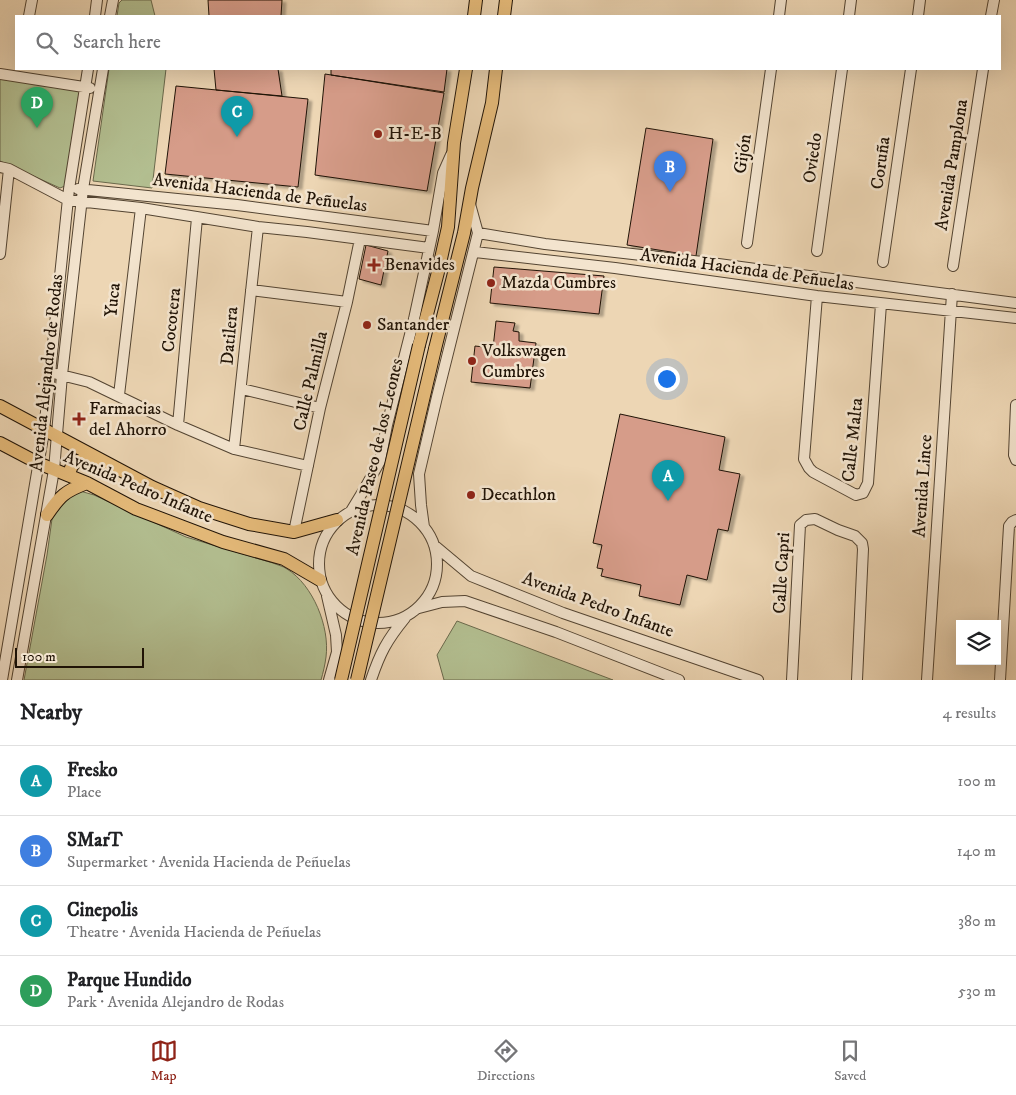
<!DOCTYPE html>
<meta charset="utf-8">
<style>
:root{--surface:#fff;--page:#f2f2f2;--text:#202124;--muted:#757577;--line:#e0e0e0;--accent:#8f2418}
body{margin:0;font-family:"IM FELL DW Pica",serif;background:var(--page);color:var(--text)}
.controls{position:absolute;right:15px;bottom:15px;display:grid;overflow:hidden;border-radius:0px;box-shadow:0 5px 20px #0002}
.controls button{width:45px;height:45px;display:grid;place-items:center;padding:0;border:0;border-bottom:1px solid var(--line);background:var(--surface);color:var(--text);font:25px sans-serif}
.scale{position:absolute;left:15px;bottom:12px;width:129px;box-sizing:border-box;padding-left:5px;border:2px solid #201306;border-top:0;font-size:14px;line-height:18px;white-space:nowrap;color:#201306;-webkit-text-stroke:4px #f3e4ce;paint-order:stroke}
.you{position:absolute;left:666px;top:378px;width:18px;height:18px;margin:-12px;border:4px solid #fff;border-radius:50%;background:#1a73e8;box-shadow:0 0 0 8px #1a73e833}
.badge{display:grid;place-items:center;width:32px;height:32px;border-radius:50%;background:var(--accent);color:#fff;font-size:16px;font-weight:700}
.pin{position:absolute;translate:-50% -41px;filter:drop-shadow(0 1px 2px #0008)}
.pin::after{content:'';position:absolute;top:26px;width:18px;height:15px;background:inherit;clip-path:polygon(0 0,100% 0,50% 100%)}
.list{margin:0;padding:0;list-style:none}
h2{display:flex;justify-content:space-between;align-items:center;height:65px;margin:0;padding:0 20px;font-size:21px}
h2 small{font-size:16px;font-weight:400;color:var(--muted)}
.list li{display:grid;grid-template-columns:32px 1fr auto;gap:15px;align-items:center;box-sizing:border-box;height:70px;padding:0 20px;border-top:1px solid var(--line)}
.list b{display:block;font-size:19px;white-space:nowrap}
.list p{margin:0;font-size:16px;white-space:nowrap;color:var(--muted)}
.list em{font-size:16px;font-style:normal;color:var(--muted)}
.icon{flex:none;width:28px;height:28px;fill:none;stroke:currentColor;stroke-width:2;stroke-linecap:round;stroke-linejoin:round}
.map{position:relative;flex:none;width:1016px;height:680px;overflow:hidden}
.search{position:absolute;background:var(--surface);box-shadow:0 5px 20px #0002;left:15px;right:15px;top:15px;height:55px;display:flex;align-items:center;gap:12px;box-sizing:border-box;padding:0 18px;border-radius:0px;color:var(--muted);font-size:19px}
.sheet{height:345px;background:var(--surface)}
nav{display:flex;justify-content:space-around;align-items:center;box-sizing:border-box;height:70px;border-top:1px solid var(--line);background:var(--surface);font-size:14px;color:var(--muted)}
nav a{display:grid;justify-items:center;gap:2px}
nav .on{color:var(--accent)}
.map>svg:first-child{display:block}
</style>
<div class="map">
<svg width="1016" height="680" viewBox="0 0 1016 680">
<defs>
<filter id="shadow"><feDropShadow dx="4" dy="2.5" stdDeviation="1" flood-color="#0004"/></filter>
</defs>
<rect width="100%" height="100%" fill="#edd6b4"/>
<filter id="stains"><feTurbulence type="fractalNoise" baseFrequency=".004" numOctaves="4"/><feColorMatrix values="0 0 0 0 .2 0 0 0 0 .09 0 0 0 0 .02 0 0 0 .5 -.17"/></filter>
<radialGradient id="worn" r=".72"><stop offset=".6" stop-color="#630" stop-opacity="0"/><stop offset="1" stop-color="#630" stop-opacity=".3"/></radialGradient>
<path fill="#b3bf91" stroke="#6a694c" d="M122 0H151L155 16H117L119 3Z
M109 69H166L152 188 93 181Z
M0 78 78 91 79 93 65 186 60 188 0 161Z
M80 491 94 495 186 537 273 563C277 565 283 566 287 569 313 585 330 627 326 657 325 665 323 673 321 680H24L47 555 52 519 61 500Z
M457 621 613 680H444L437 655Z"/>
<path fill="#d69c89" stroke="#201306" filter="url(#shadow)" d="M208 0H282L281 16H209Z
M214 69H278L282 96 216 90Z
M331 69H447L444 92 331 75Z
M325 74 444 93 427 191 315 175Z
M176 86 308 99 298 187 165 174Z
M646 128 713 139 696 256 627 245Z
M366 245 388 251 381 285 359 279Z
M494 267 604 276 599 314 490 303Z
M496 321 515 323 513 331 519 332V341L536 343 530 388 471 382 475 346 493 348Z
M620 414 725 437 719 470 740 474 728 531 718 529 707 580 687 575 680 605 639 596 641 585 601 576 603 569 597 568 602 545 593 543Z"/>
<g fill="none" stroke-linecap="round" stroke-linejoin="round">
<g stroke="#534432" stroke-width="12">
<path id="minor" d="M29 16 32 0
M95 16 97 0
M110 16 113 0
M779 16 781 0
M849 16 851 0
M918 16 920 0
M991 16 994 0
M0 74 90 88
M0 167 9 169 68 200 141 208 258 227 307 232 429 248
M78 189 237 205 433 231
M478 233 545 244 711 263 1016 303
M747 243 771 69
M817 251 842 69
M475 252 615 268 817 296 1016 318
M0 254 9 169
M883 262 911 69
M953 266 983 69
M251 290 347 302
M817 296 804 459 809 468 813 472 856 495 863 493 868 483 881 304
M57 374 89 382 178 425 234 449 308 466
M242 389 320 408
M119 395 141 208
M1016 405 1014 455 1016 460
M178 425 197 218
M234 449 258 227
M319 564a59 59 0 1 1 118 0a59 59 0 1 1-118 0Z
M351 511 365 488 380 461 387 425 414 319 433 231 443 173 451 155
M424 527 421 505 419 474 437 397 478 233 470 204
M294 532 320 408 347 302 360 239
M434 545 471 576 563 613 758 680
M327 596 336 635 337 652 329 680
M419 608 442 602 465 601 556 632 679 680
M2 680 44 431 69 189 88 69
M17 680 54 470 62 375 83 189 103 69
M371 680C380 653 387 640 405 618
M792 680 800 525 806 520 815 519 838 530 855 536 862 543 863 549 857 680
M927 680 952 294
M1000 680 1009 526 1012 522 1016 520"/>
</g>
<g stroke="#201306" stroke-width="14">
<path id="major" d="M474 16 476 0
M504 16 506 0
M419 345 438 272 448 227 454 143 466 69
M435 349 464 233 472 188 492 103 496 69
M0 406 152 487 199 508 249 524 294 532 337 520
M0 443 38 463 87 483 136 509 223 542 284 559 320 580
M69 475C72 458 81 459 96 462
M47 515C60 496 65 491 87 483"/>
</g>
<use href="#minor" stroke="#f3e4ce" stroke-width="10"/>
<use href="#major" stroke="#e6bb7a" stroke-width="12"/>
<g stroke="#201306" stroke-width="14" stroke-linecap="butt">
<path id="major-bridge" d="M341 680 419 345
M357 680 435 349"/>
</g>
<use href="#major-bridge" stroke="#e6bb7a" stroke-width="12"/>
</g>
<g fill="#8f2418" stroke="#f3e4ce" stroke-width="2">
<circle cx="378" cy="134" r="5"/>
<path d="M371.5 257.5h5v5h5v5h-5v5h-5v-5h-5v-5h5z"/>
<circle cx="491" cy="283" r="5"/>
<circle cx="367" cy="325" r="5"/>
<circle cx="472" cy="361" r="5"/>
<path d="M76.5 411.5h5v5h5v5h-5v5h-5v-5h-5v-5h5z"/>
<circle cx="471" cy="495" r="5"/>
</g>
<g text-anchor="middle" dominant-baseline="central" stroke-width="5" stroke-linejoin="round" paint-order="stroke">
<g font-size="18" fill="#201306" stroke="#f3e4ce" text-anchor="start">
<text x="388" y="134">H-E-B</text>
<text x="384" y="265">Benavides</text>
<text x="501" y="283">Mazda Cumbres</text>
<text x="377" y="325">Santander</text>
<text x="482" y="351">Volkswagen<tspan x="482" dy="21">Cumbres</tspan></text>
<text x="89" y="409">Farmacias<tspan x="89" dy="21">del Ahorro</tspan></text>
<text x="481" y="495">Decathlon</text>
</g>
<g font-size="18" fill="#201306" stroke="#f3e4ce">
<text transform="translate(743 154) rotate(-82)">Gijón</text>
<text transform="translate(813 158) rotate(-82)">Oviedo</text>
<text transform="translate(881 163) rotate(-82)">Coruña</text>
<text transform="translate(952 165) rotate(-81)">Avenida Pamplona</text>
<text transform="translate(260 193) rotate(7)">Avenida Hacienda de Peñuelas</text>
<text transform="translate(747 270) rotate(8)">Avenida Hacienda de Peñuelas</text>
<text transform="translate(113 300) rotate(-84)">Yuca</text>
<text transform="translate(172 320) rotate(-84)">Cocotera</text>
<text transform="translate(230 336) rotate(-85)">Datilera</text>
<text transform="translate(47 373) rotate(-84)">Avenida Alejandro de Rodas</text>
<text transform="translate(311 381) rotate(-77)">Calle Palmilla</text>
<text transform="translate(853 440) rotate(-84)">Calle Malta</text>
<text transform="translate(375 457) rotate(-77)">Avenida Paseo de los Leones</text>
<text transform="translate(923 486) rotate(-86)">Avenida Lince</text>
<text transform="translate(138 487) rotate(23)">Avenida Pedro Infante</text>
<text transform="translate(782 573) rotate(-87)">Calle Capri</text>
<text transform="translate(598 605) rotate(20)">Avenida Pedro Infante</text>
</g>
</g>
<rect width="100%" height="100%" filter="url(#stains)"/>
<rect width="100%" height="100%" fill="url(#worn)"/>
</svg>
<div class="controls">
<button><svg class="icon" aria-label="layers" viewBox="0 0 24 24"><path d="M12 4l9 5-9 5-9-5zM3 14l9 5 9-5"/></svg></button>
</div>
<div class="scale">100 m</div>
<div class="you"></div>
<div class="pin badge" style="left:668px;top:501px;background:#0f9aa8">A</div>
<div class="pin badge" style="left:670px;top:192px;background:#3f7fe0">B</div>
<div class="pin badge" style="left:237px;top:137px;background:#0f9aa8">C</div>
<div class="pin badge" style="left:37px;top:128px;background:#2e9e5b">D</div>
<div class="search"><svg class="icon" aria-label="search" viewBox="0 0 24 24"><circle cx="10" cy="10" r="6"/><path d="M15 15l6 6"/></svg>Search here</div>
</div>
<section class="sheet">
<h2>Nearby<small>4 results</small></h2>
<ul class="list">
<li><span class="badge" style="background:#0f9aa8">A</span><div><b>Fresko</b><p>Place</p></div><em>100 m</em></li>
<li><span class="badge" style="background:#3f7fe0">B</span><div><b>SMarT</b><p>Supermarket · Avenida Hacienda de Peñuelas</p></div><em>140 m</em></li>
<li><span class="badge" style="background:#0f9aa8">C</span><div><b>Cinepolis</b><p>Theatre · Avenida Hacienda de Peñuelas</p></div><em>380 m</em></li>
<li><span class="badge" style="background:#2e9e5b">D</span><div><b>Parque Hundido</b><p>Park · Avenida Alejandro de Rodas</p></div><em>530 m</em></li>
</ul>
</section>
<nav>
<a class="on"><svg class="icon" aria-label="map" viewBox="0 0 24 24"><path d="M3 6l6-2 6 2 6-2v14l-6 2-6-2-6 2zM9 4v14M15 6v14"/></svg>Map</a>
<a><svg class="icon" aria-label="directions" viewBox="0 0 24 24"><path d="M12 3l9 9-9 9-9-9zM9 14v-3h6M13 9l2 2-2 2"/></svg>Directions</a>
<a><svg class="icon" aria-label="saved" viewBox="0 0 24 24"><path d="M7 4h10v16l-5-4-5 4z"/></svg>Saved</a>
</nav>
